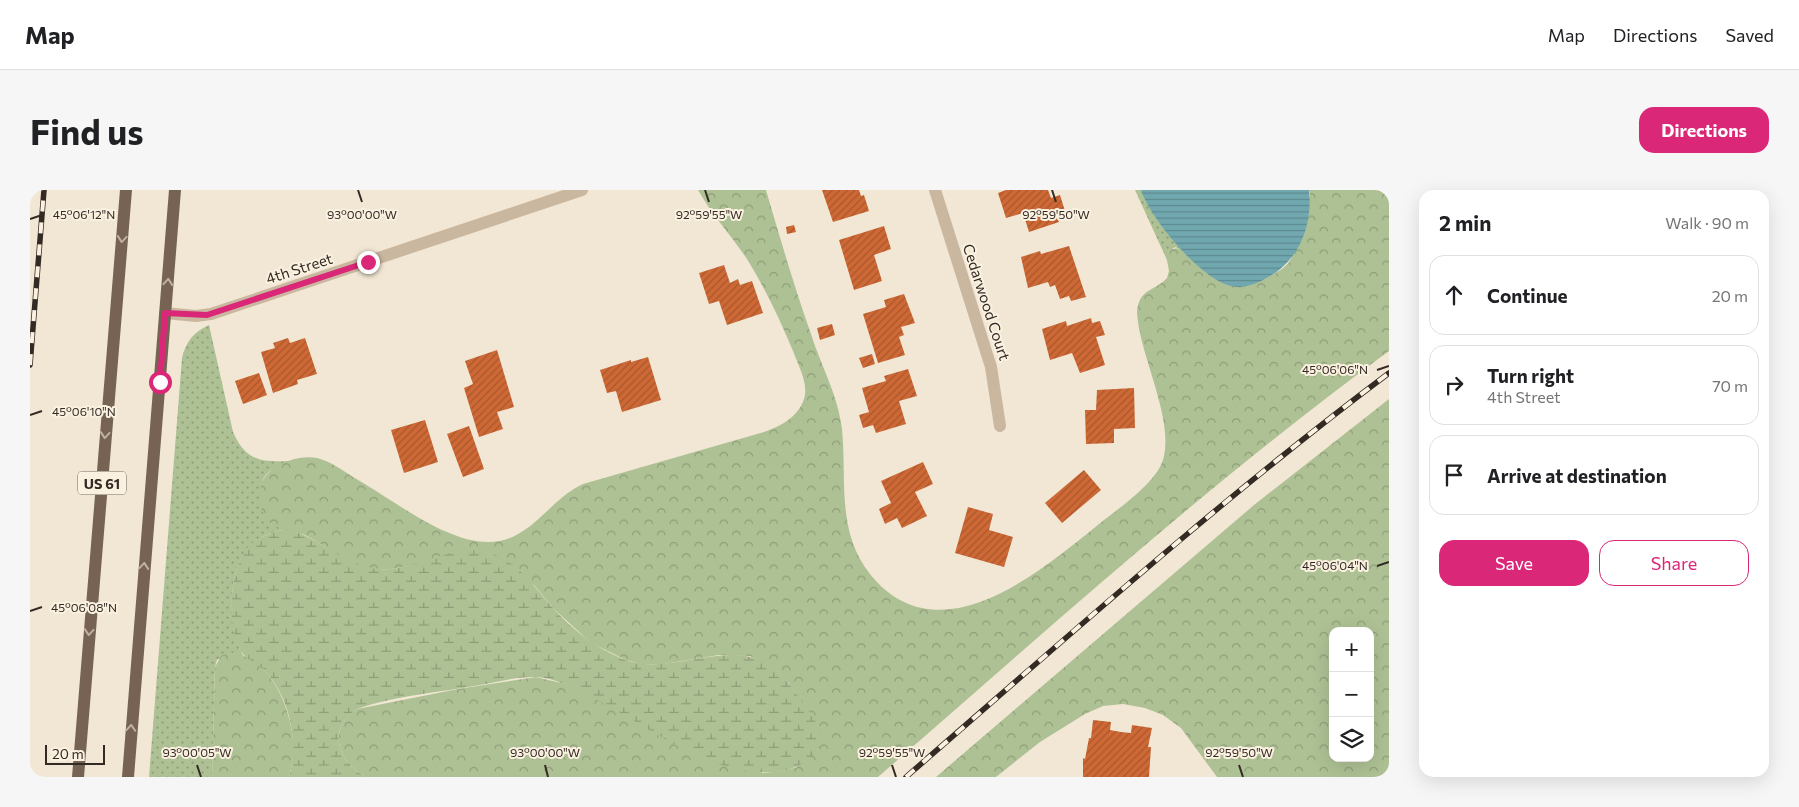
<!DOCTYPE html>
<meta charset="utf-8">
<style>
:root{--surface:#fff;--page:#f6f6f6;--text:#202124;--muted:#757577;--line:#e0e0e0;--accent:#db2777}
body{margin:0;font-family:Commissioner,sans-serif;background:var(--page);color:var(--text)}
.controls{position:absolute;right:15px;bottom:15px;display:grid;overflow:hidden;border-radius:10px;box-shadow:0 5px 20px #0002}
.controls button{width:45px;height:45px;display:grid;place-items:center;padding:0;border:0;border-bottom:1px solid var(--line);background:var(--surface);color:var(--text);font:25px sans-serif}
.scale{position:absolute;left:15px;bottom:12px;width:60px;box-sizing:border-box;padding-left:5px;border:2px solid #332a24;border-top:0;font-size:14px;line-height:18px;white-space:nowrap;color:#332a24;-webkit-text-stroke:4px #faf1e0;paint-order:stroke}
.stop{position:absolute;width:15px;height:15px;margin:-11px;border:4px solid #db2777;border-radius:50%;background:#fff}
.stop.end{background:#db2777;border-color:#fff;box-shadow:0 1px 5px #0008}
.list{margin:0;padding:0;list-style:none}
h2{display:flex;justify-content:space-between;align-items:center;height:65px;margin:0;padding:0 20px;font-size:21px}
h2 small{font-size:16px;font-weight:400;color:var(--muted)}
.list li{display:grid;grid-template-columns:32px 1fr auto;gap:15px;align-items:center;box-sizing:border-box;height:80px;margin:0 10px 10px;padding:0 10px;border:1px solid var(--line);border-radius:15px}
.list b{display:block;font-size:19px;white-space:nowrap}
.list p{margin:0;font-size:16px;white-space:nowrap;color:var(--muted)}
.list em{font-size:16px;font-style:normal;color:var(--muted)}
.actions{display:flex;gap:10px;padding:15px 20px}
.actions a{flex:1;padding:11px 0;border:1px solid var(--accent);border-radius:15px;text-align:center;font-size:18px;color:var(--accent)}
.actions .main{background:var(--accent);color:#fff}
.icon{flex:none;width:28px;height:28px;fill:none;stroke:currentColor;stroke-width:2;stroke-linecap:round;stroke-linejoin:round}
.map{position:relative;flex:none;width:1359px;height:587px;overflow:hidden;border-radius:15px}
header{display:flex;align-items:center;gap:30px;box-sizing:border-box;height:70px;padding:0 25px;background:var(--surface);border-bottom:1px solid var(--line)}
header strong{font-size:24px}
nav{display:flex;gap:28px;margin-inline-start:auto;font-size:18px}
.intro{display:flex;align-items:center;justify-content:space-between;box-sizing:border-box;height:120px;padding:0 30px}
h1{margin:0;font-size:35px}
.button{padding:12px 22px;border-radius:15px;background:var(--accent);color:#fff;font-size:18px;font-weight:700}
main{display:flex;gap:30px;padding:0 30px}
aside{flex:1;background:var(--surface);border-radius:15px;box-shadow:0 5px 20px #0002}
.map>svg:first-child{display:block}
</style>
<header>
<strong>Map</strong>
<nav><a>Map</a><a>Directions</a><a>Saved</a></nav>
</header>
<div class="intro"><h1>Find us</h1><a class="button">Directions</a></div>
<main>
<div class="map">
<svg width="1359" height="587" viewBox="0 0 1359 587">
<defs>
<pattern id="grass-dots" width="8" height="8" patternUnits="userSpaceOnUse" patternTransform="scale(1.25)"><rect width="8" height="8" fill="#aec194"/><path d="M2 2h.1M6 6h.1" fill="none" stroke="#8e9d79" stroke-width="1.8" stroke-linecap="round"/></pattern>
<pattern id="forest-crowns" width="20" height="18" patternUnits="userSpaceOnUse" patternTransform="scale(1.25)"><rect width="20" height="18" fill="#aec194"/><path d="M2 6a3 3 0 1 1 6 0M12 15a3 3 0 1 1 6 0" fill="none" stroke="#8e9d79"/></pattern>
<pattern id="wetland-marsh" width="20" height="14" patternUnits="userSpaceOnUse" patternTransform="scale(1.25)"><rect width="20" height="14" fill="#aec194"/><path d="M1 5h8M5 5V1M11 12h8M15 12V8" fill="none" stroke="#8e9d79"/></pattern>
<pattern id="water-rules" width="6" height="5" patternUnits="userSpaceOnUse" patternTransform="scale(1.25)"><rect width="6" height="5" fill="#71a8b0"/><path d="M0 2.5h6" fill="none" stroke="#5d898f"/></pattern>
<pattern id="building-hatch" width="6" height="6" patternUnits="userSpaceOnUse" patternTransform="scale(1.25)"><rect width="6" height="6" fill="#ce6936"/><path d="M-1 1l2-2M0 6l6-6M5 7l2-2" fill="none" stroke="#a8572d"/></pattern>
</defs>
<rect width="100%" height="100%" fill="#f2e7d4"/>
<path fill="url(#grass-dots)" d="M1105 0H1111L1129 31 1154 61 1146 57C1140 59 1136 63 1137 70Z
M179 135 203 242C216 271 230 272 260 271 220 286 231 299 240 333L257 339C243 342 229 346 219 357 197 379 197 442 214 467L202 463 187 470 185 477 182 587H119L152 168C156 151 164 142 179 135Z"/>
<path fill="url(#forest-crowns)" fill-rule="evenodd" d="M668 0H736C750 48 764 96 781 144 791 176 808 205 812 239 817 290 806 341 840 384 908 469 1010 382 1069 334 1089 318 1125 294 1133 270 1145 229 1109 165 1107 122 1109 98 1124 102 1137 88L1139 81 1136 65 1141 59 1151 58C1176 85 1199 109 1237 88 1244 84 1254 79 1259 72 1266 62 1275 20 1280 5L1279 0H1359V161C1180 292 1015 442 848 587H336C308 572 296 539 327 519L428 499 506 487 535 494 574 512 643 553 733 583 753 581 767 577 788 537 759 493 747 481 720 466 689 465 634 474H611L596 470 561 453 524 419 504 395 440 361C403 367 368 387 330 376 311 370 295 355 277 346 265 340 249 341 239 332 230 323 229 308 231 296 235 276 267 264 287 268 300 271 312 280 323 287 361 308 414 352 458 352 501 352 518 310 553 294L734 242C752 236 771 225 775 205 777 190 768 175 763 161 750 130 735 98 717 69 701 45 682 25 668 0Z
M1359 209V587H1187L1151 538 1133 525 1115 518 1093 514 1073 516 1055 524 1010 552 966 587H906L1224 315ZM1303 441H1340V568H1303Z
M197 463C238 462 260 516 263 549 265 562 262 574 259 587H182L185 477 191 466Z"/>
<path fill="url(#wetland-marsh)" d="M257 339C290 347 314 376 350 379 386 382 420 353 456 362 487 369 504 397 524 419 544 441 566 458 593 469 643 489 703 442 747 481 757 489 765 501 772 512 781 524 800 547 787 562 778 573 761 580 747 582 673 587 618 533 555 504 540 497 524 488 507 487 488 486 468 492 450 495 411 502 364 506 327 519 296 539 308 572 336 587H259C269 552 260 507 234 480 226 472 214 469 209 458 197 433 199 377 219 356 230 346 243 342 257 339Z"/>
<path fill="url(#water-rules)" d="M1111 0H1279C1283 35 1269 71 1237 88 1226 94 1213 99 1201 96 1171 90 1120 28 1111 0Z"/>
<path fill="url(#building-hatch)" d="M792 0H829L831 6 834 5 839 21 803 32Z
M976 0H1018L1021 8 1030 5 1035 21 1026 24 1029 32 999 42 993 23 976 28 968 3Z
M764 35 766 42 757 44 756 37Z
M854 36 861 59 844 65 852 91 824 100 809 50Z
M1039 56 1056 107 1041 111 1039 106 1030 109 1025 95 1020 97 1018 92 998 98 991 67 1010 61 1011 64Z
M694 75 700 93 708 89 710 95 722 91 733 123 697 135 689 111 679 114 669 83Z
M874 104 885 133 871 137 874 145 869 147 875 165 848 173 833 124 856 117 854 110Z
M1061 128 1062 133 1070 131 1075 145 1066 147 1075 175 1050 183 1042 163 1020 170 1012 139 1036 131 1037 136Z
M802 134 805 145 790 150 787 138Z
M258 148 260 153 275 148 287 184 267 190 268 194 243 203 231 162 245 158 243 153Z
M467 160 484 217 467 222 473 239 449 247 434 198 443 194 435 171Z
M842 164 845 174 833 178 829 168Z
M618 167 631 210 592 222 586 201 577 203 570 180 601 170V172Z
M878 179 887 206 869 211 876 234 846 243 843 235 833 238 829 225 839 222 832 198 856 191 854 186Z
M229 183 237 205 213 214 205 191Z
M1104 198 1105 238 1084 239V253L1056 254 1055 220H1066L1067 200Z
M395 230 408 272 374 283 361 240Z
M439 236 454 279 433 287 417 244Z
M893 272 903 294 885 302 897 326 872 338 867 328 855 334 849 319 861 313 851 291Z
M1054 280 1071 300 1032 333 1015 313Z
M938 317 963 324 959 340 983 347 974 377 925 363Z
M1063 530 1081 532 1080 540 1091 542 1101 543 1102 535 1122 538 1118 557H1121L1119 587H1053V568L1055 569 1059 548H1061Z"/>
<g fill="none" stroke-linecap="round" stroke-linejoin="round">
<path stroke="#cab7a0" stroke-width="12" d="M905 0 961 177 970 236
M135 123 166 126 181 124 552 0"/>
<path stroke="#776353" stroke-width="12" d="M48 587 96 0
M98 587 145 0"/>
<g stroke="#332a24" stroke-width="5.5">
<path id="rail" d="M0 175 14 0
M876 587C1035 449 1191 309 1359 183"/>
</g>
<use href="#rail" stroke="#faf1e0" stroke-width="4" stroke-dasharray="11" stroke-linecap="butt"/>
</g>
<defs><path id="oneway-chevron" d="M-2-3.5L2.5 0L-2 3.5" fill="none" stroke-width="1.6" stroke-linecap="round" stroke-linejoin="round" transform="scale(1.25)"/></defs>
<g stroke="#bfb1a1">
<use href="#oneway-chevron" transform="translate(92 49) rotate(95)"/>
<use href="#oneway-chevron" transform="translate(138 92) rotate(-85)"/>
<use href="#oneway-chevron" transform="translate(75 245) rotate(95)"/>
<use href="#oneway-chevron" transform="translate(114 376) rotate(-85)"/>
<use href="#oneway-chevron" transform="translate(59 442) rotate(95)"/>
<use href="#oneway-chevron" transform="translate(101 538) rotate(-86)"/>
</g>
<g fill="none" stroke-linecap="round" stroke-linejoin="round">
<path stroke="#db2777" stroke-width="6" d="M130 192 135 123 177 125 338 72"/>
</g>
<path fill="none" stroke="#332a24" stroke-width="2" d="M328 0 332 12M675 0 679 12M1022 0 1026 12M0 29 12 25M1347 180 1359 176M0 225 12 221M1347 376 1359 372M0 421 12 417M167 575 171 587M515 575 518 587M862 575 866 587M1209 575 1213 587"/>
<g text-anchor="middle" dominant-baseline="central" stroke-width="4" stroke-linejoin="round" paint-order="stroke">
<rect fill="#faf1e0" stroke="#6f665c" stroke-width="1" x="48" y="281.5" width="48" height="23" rx="4"/>
<g font-size="14" font-weight="bold" fill="#332a24">
<text x="72" y="293">US 61</text>
</g>
<g font-size="15" fill="#332a24" stroke="#faf1e0">
<text transform="translate(269 78) rotate(-18)">4th Street</text>
<text transform="translate(957 112) rotate(72)">Cedarwood Court</text>
</g>
</g>
<g font-size="12" text-anchor="middle" fill="#332a24" stroke="#faf1e0" stroke-width="4" stroke-linejoin="round" paint-order="stroke">
<text x="332" y="29">93°00'00"W</text>
<text x="679" y="29">92°59'55"W</text>
<text x="1026" y="29">92°59'50"W</text>
<text x="54" y="29">45°06'12"N</text>
<text x="1305" y="184">45°06'06"N</text>
<text x="54" y="226">45°06'10"N</text>
<text x="1305" y="380">45°06'04"N</text>
<text x="54" y="422">45°06'08"N</text>
<text x="167" y="567">93°00'05"W</text>
<text x="515" y="567">93°00'00"W</text>
<text x="862" y="567">92°59'55"W</text>
<text x="1209" y="567">92°59'50"W</text>
</g>
</svg>
<div class="controls">
<button>+</button>
<button>−</button>
<button><svg class="icon" aria-label="layers" viewBox="0 0 24 24"><path d="M12 4l9 5-9 5-9-5zM3 14l9 5 9-5"/></svg></button>
</div>
<div class="scale">20 m</div>
<div class="stop" style="left:130px;top:192px"></div>
<div class="stop end" style="left:338px;top:72px"></div>
</div>
<aside>
<h2>2 min<small>Walk · 90 m</small></h2>
<ul class="list">
<li><svg class="icon" aria-label="ahead" viewBox="0 0 24 24"><path d="M12 20V5M6 11l6-6 6 6"/></svg><div><b>Continue</b></div><em>20 m</em></li>
<li><svg class="icon" aria-label="right" viewBox="0 0 24 24"><path d="M7 20v-9h11M14 6l5 5-5 5"/></svg><div><b>Turn right</b><p>4th Street</p></div><em>70 m</em></li>
<li><svg class="icon" aria-label="arrive" viewBox="0 0 24 24"><path d="M6 21V4h12l-3 4 3 4H6"/></svg><div><b>Arrive at destination</b></div></li>
</ul>
<div class="actions"><a class="main">Save</a><a>Share</a></div>
</aside>
</main>
